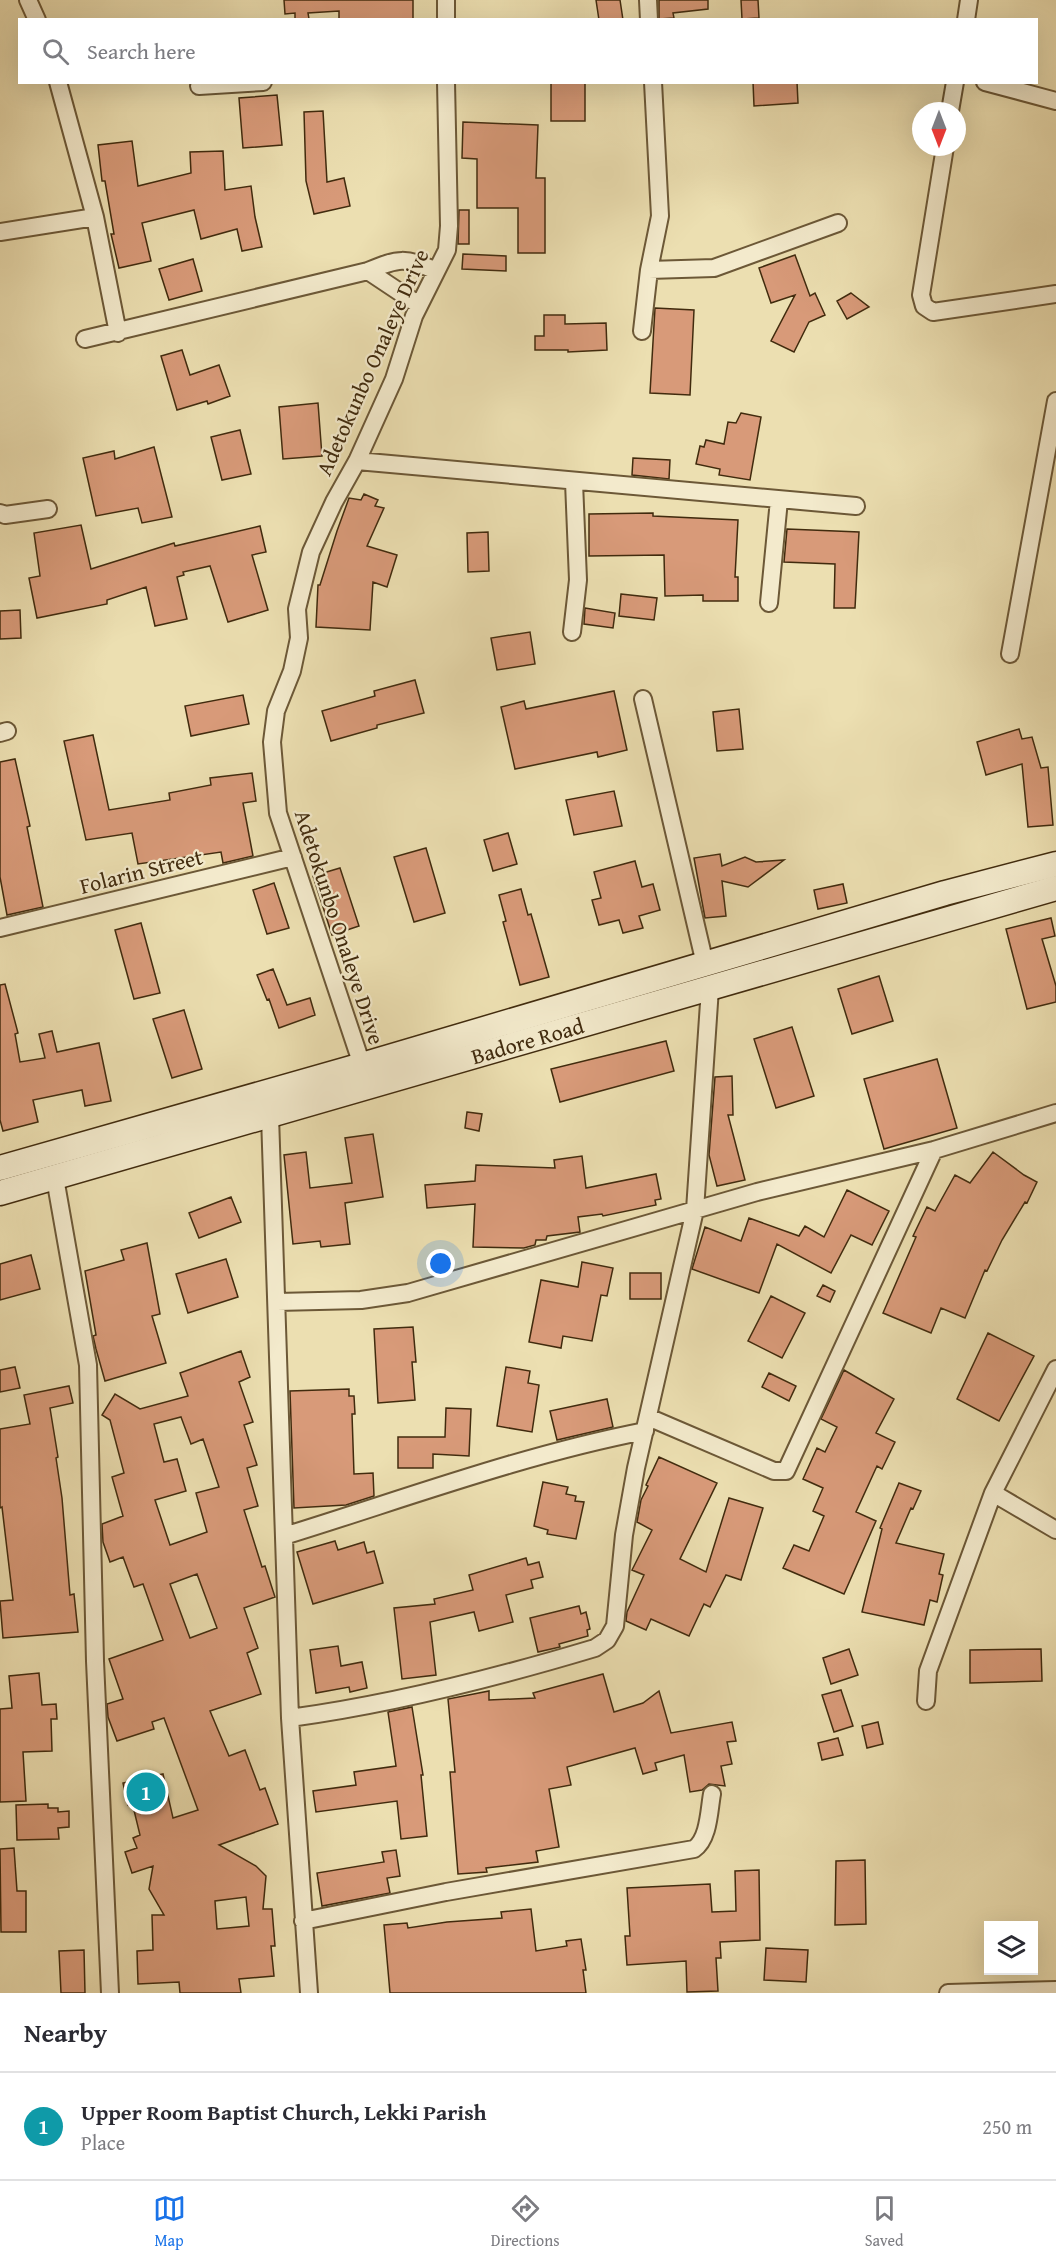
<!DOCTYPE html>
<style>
:root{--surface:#fff;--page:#f2f2f3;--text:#2b2b33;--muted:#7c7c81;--line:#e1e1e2;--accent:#1a73e8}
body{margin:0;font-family:"Gentium Book Plus",serif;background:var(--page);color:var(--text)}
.controls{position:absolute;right:18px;bottom:18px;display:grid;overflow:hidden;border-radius:0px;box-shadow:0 6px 24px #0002}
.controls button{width:54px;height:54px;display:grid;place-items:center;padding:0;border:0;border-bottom:2px solid var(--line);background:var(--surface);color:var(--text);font:30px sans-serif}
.compass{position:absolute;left:912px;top:102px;width:54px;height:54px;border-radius:50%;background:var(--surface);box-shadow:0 6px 24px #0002;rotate:180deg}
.you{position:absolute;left:441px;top:1264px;width:21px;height:21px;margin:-15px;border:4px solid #fff;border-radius:50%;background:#1a73e8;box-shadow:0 0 0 9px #1a73e833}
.badge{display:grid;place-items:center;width:39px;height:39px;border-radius:50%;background:var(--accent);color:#fff;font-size:20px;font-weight:700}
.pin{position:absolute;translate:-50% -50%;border:3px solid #fff;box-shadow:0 2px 6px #0006}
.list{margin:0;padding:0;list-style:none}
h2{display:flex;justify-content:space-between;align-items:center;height:78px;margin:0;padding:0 24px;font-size:26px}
h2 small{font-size:20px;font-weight:400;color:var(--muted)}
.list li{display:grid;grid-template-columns:39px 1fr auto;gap:18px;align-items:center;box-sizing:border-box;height:108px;padding:0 24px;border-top:2px solid var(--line)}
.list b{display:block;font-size:22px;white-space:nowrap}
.list p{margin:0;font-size:20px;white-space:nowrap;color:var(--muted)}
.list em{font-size:20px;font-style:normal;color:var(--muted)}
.icon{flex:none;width:33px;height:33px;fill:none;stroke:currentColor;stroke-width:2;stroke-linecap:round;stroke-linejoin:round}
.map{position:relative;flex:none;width:1056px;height:1993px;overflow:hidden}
.search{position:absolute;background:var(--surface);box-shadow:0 6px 24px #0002;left:18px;right:18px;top:18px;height:66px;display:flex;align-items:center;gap:15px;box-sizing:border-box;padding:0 21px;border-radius:0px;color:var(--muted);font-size:22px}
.sheet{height:186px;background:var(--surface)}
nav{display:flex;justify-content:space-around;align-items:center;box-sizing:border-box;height:84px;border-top:2px solid var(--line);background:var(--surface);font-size:16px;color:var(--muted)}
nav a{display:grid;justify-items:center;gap:3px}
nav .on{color:var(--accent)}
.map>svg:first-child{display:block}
</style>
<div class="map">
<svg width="1056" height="1993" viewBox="0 0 1056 1993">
<rect width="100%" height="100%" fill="#ecdfb1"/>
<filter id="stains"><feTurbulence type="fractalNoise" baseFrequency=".00333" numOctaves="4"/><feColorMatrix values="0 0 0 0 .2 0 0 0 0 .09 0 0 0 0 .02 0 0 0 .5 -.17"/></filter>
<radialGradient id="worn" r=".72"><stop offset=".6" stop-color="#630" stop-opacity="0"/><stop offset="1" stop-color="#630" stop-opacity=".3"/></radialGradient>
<path fill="#d89a79" stroke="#412b0e" stroke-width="1.5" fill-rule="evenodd" d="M284 0H413V20H339V11L308 13 309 19H295V13L285 14Z
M596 0H620L623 20H599Z
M659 0H708V9L673 13 674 18 659 19Z
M741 0H758L759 18 742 19Z
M551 82H585V121H551Z
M753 82H797L798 103 754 106Z
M277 95 282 145 243 148 239 98Z
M323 111 327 182 344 178 350 206 314 214 306 181 304 112Z
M463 122 538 125 536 178H545V253H518V208H477V159L462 158Z
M132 141 138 186 191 173 190 152 223 151 225 190 251 186 255 217 262 247 242 251 237 229 201 239 194 210 142 223 151 261 119 268 111 234H114L105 181H102L98 145Z
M459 210H469V244H458Z
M463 254 506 256V271L462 269Z
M795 255 810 296 815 293 825 315 809 322 794 352 771 341 795 295 771 303 759 268Z
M193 259 202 291 169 300 159 269Z
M851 293 869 307 847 319 837 301Z
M655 308 694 310 690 395 650 393Z
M544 315H565V324L606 323 607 350 568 352V350H535V336H544Z
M182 350 190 375 219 365 230 396 208 404 207 401 177 410 161 356Z
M318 403 322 456 283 459 279 407Z
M741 413 761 417 750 480 719 475 720 469 696 464 700 446 704 447 706 440 724 444 728 422 736 423Z
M240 430 251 474 222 480 211 437Z
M154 447 172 517 142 523 138 508 96 516 83 458 114 451 115 459Z
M633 458 670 460 669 479 632 475Z
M364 494 378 500 375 506 384 508 367 546 397 555 387 587 373 582 370 630 316 627 318 585H320L337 531 349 498 361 500Z
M653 513V516L738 520 735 577H738V601H703V595L665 596 664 555 589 556V514Z
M81 525 91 569 174 543 175 546 260 526 266 552 252 555 268 610 228 622 210 566 183 572 184 575 177 577 187 619 155 626 146 587 107 600V604L37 618 29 578 40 576 34 533Z
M787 529 859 532 855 608H834L835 564 784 562Z
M488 532 489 571 468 572 467 533Z
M621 594 657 598 654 620 619 616Z
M585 608 615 613 613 628 584 624Z
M20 610 21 638 0 639V611Z
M530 632 535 664 497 670 491 638Z
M415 680 424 713 377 725V728L331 741 322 711 375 696 374 691Z
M614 691 627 750 598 757 597 752 515 769 501 707 524 701 526 709Z
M243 695 249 724 191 736 185 706Z
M739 709 743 749 717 751 713 712Z
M1019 729 1022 739 1032 737 1041 768 1048 767 1053 825 1028 827 1022 764 986 775 977 742Z
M93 735 109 810 170 800 169 793 211 785 210 778 252 773 256 801 243 803 253 856 223 863 221 852 138 864 132 833 86 840 64 741Z
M15 759 30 826 27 827 43 907 7 915 0 877V762Z
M614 791 622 826 574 835 566 800Z
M508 833 517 864 493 871 484 840Z
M426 848 445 913 414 922 394 857Z
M720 854 722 866 745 857 756 862 784 860 748 887 722 881 726 916 705 918 694 858Z
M635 861 642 887 653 884 660 910 639 916 643 928 623 933 619 920 599 925 592 900 601 898 594 872Z
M340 868 359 926 332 935 313 876Z
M274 883 289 928 267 934 253 890Z
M843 884 847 903 818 909 814 890Z
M521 889 528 915 531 914 549 977 520 985 503 922 506 921 499 895Z
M1051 918 1055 936 1042 939 1056 986V1002L1027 1009 1006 929Z
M141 923 160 993 134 999 115 930Z
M273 969 287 1005 310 998 315 1015 279 1028 269 999 267 1000 257 975Z
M879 976 893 1021 852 1034 838 989Z
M5 984 18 1033 15 1034 20 1062 45 1058 39 1034 52 1031 57 1052 99 1043 111 1101 85 1106 82 1090 33 1100 38 1122 3 1131 0 1120V985Z
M184 1010 202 1069 172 1078 153 1019Z
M792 1027 814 1096 776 1108 754 1039Z
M666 1041 674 1071 560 1102 551 1069Z
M937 1059 957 1128 884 1149 864 1079Z
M732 1076 733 1115H728L745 1180 717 1186 709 1155 715 1077Z
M467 1112 482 1114 479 1131 465 1128Z
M373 1134 383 1197 345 1203 350 1244 321 1247 320 1241 293 1244 284 1155 306 1152 310 1188 352 1183 345 1138Z
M993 1152 1024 1175 1037 1182 1027 1203 1025 1202 1002 1240 987 1271 985 1270 965 1318 941 1308 931 1333 883 1313 916 1237 913 1236 927 1207 935 1211 955 1175 970 1183Z
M582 1156 586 1188 656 1174 661 1199 655 1200 656 1205 603 1216 602 1214 578 1217 580 1232 547 1236 546 1240H536L535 1245 524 1248 473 1247 475 1204 427 1208 425 1185 475 1181 476 1165 555 1168 554 1160Z
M847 1190 889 1211 872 1245 851 1235 831 1273 777 1244 759 1293 692 1269 705 1227 741 1241 749 1218 799 1236 805 1226 824 1237Z
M231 1197 241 1222 199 1238 189 1213Z
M147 1243 160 1314 152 1316 166 1363 105 1381 96 1349 93 1336 96 1335 85 1271 124 1260 121 1250Z
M31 1255 40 1289 0 1300V1264Z
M226 1259 238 1297 188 1313 176 1274Z
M582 1262 613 1268 607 1296 601 1295 592 1341 563 1336 561 1348 529 1342 541 1280 578 1287Z
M630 1273H661V1299H630Z
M823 1285 835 1291 830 1302 817 1296Z
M771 1296 805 1313 782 1358 748 1341Z
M413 1327 416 1362H412L415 1400 378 1403 374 1329Z
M988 1333 1034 1356 999 1421 957 1399Z
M241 1351 250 1377 239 1382 253 1422 244 1425 257 1465 247 1468 258 1506 244 1510 262 1567 265 1566 275 1597 244 1608 258 1648 247 1653 261 1694 210 1711 229 1756 245 1750 260 1790 265 1788 278 1824 219 1845 256 1866 266 1876 263 1909H272L275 1946H271L274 1976 239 1979 241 1993H180L179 1982 138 1984 137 1951 153 1950 152 1915H164L149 1889 153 1866 132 1873 125 1852 137 1848 133 1838 140 1835 132 1802 128 1805 123 1783 163 1774 173 1818 198 1810 164 1718 152 1722 154 1729 117 1741 108 1717 107 1704 123 1699 109 1659 163 1640 143 1584 134 1587 123 1557 110 1562 103 1542 102 1524 123 1516 112 1477 124 1473 110 1420 102 1415 115 1394 140 1409 188 1396 180 1373ZM181 1417 191 1444 203 1439 219 1487 196 1493 207 1532 170 1545 155 1500 186 1491 177 1459 164 1462 154 1424ZM197 1574 217 1628 190 1638 170 1584ZM246 1897 249 1926 217 1929 215 1901Z
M15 1367 20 1388 0 1392V1370Z
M506 1367 530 1371 528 1383 539 1385 532 1432 497 1426Z
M844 1370 894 1399 876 1433 895 1442 882 1469 877 1466 856 1512 876 1521 844 1594 783 1568 794 1545 809 1551 824 1516 813 1511 823 1488 803 1479 817 1448 825 1452 837 1427 821 1419Z
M769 1373 796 1386 789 1401 762 1387Z
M69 1386 73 1403 50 1408 58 1457 56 1458 62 1498 70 1595 74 1594 78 1632 3 1638 0 1601 13 1600 2 1507 0 1508V1429L30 1424 24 1395Z
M349 1389V1396H354L355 1414H352L354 1474 373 1473 374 1496 346 1505 294 1508 290 1391Z
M607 1399 613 1427 557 1440 550 1411Z
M446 1408 471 1409 469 1456 433 1454V1468H398V1437H445Z
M659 1457 717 1483 680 1559 706 1572 729 1498 763 1508 741 1580 726 1575 710 1607 704 1604 689 1636 651 1619 646 1630 626 1621 627 1612 644 1575 632 1570 652 1530 637 1522 641 1500 648 1486 646 1485Z
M543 1482 568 1487 566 1494 576 1496 575 1501 584 1502 576 1539 547 1534 548 1530 534 1526Z
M899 1483 921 1491 913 1509 911 1508 896 1543 944 1554 939 1574 943 1575 937 1602 930 1600 924 1625 862 1612 882 1529 880 1528Z
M335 1541 338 1550 364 1542 367 1553 374 1551 383 1583 313 1604 297 1552Z
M526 1558 528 1565 539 1562 543 1577 531 1580 533 1588 506 1595 513 1622 479 1631 474 1612 430 1622 436 1675 402 1679 394 1608 435 1604 434 1599 473 1590 469 1575Z
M579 1606 581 1614 586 1612 590 1629 587 1630 588 1636 559 1644 560 1647 538 1652 530 1618Z
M338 1646 341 1666 362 1662 367 1688 350 1692 349 1687 316 1693 310 1650Z
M849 1649 858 1675 831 1684 823 1658Z
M1041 1649 1042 1681 970 1683V1650Z
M39 1673 42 1705 56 1704 57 1719H51L52 1751 23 1752 26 1801 0 1802V1709L12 1708 9 1676Z
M603 1674 614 1712 643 1703 659 1691 671 1733 732 1722 736 1741 727 1742 732 1764 721 1766 725 1786 709 1784 702 1790 690 1792 684 1755 655 1763 657 1770 643 1774 635 1748 567 1767 571 1785 549 1789 559 1847 536 1851 538 1862 486 1868 487 1872 458 1874 450 1772H455L448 1699 489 1691V1700L535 1698 533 1693Z
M841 1690 853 1726 834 1732 822 1695Z
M412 1707 423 1775H421L427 1836 401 1839 397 1801 316 1812 313 1791 356 1785 354 1772 396 1766 388 1712Z
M878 1722 883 1744 867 1748 862 1726Z
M838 1738 843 1755 822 1760 818 1743Z
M48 1804V1808H58V1812L69 1811V1827L58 1828 59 1839 17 1840 16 1805Z
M14 1848 17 1891H26V1932H1L0 1849Z
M396 1850 400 1876 387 1878 390 1893 322 1906 317 1873 384 1862 382 1852Z
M865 1860 866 1924 835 1925 836 1861Z
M759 1870 760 1940 720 1942 721 1958H716L718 1991 687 1992 686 1961 627 1965 625 1936H630L627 1888 710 1884 712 1912 736 1911 735 1871Z
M531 1909 536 1951 567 1946 566 1941 581 1939 586 1970H583L586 1993H390L384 1925 407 1923 408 1928 447 1922 502 1918 501 1912Z
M766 1948 808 1950 806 1982 764 1980Z
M84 1950 85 1993H61L59 1951Z"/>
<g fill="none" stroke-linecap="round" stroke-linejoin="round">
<g stroke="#6c5837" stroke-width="20">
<path id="minor" d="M28 0 37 20
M648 0 649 20
M446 20V0
M966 20 969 0
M58 82 95 217 118 333
M985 82 1056 101
M199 86 263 82
M950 111 955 82
M945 147 921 295 924 306 933 312 1056 294
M0 232 95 217
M649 270 714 268 838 223
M368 271 419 305
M642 331 649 270 660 216 653 82
M85 339 368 271C399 258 405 257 436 271
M357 461 856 506
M0 513 5 515 48 509
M769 603 779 500
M572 632 578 580 574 482
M1010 654 1056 401
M643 699 705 964
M0 733 7 731
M0 928 293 857
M362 1065 278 813 272 742 276 711 292 671 299 638 297 609 311 552 334 502 357 461 394 379 414 316 447 250 449 226 446 82
M270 1116 290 1718 309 1993
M55 1178 88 1365 95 1661 110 1993
M277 1302 361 1300 408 1293 757 1192 934 1150 1056 1113
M648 1417 774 1471H786L934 1150
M993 1493 1056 1530
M284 1536C404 1499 522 1455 645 1431
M926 1701 928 1671 993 1493 1056 1369
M290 1718C394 1704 495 1678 595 1648L607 1640 615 1626 624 1535 636 1468 695 1210 710 988
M303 1921 446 1892 694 1849C709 1839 709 1810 712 1794
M948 1993 1056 1990"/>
</g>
<g stroke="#412b0e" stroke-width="27">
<g id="secondary">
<path d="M0 1168 362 1065 945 893 1056 864"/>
<path id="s1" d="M0 1193 1056 888"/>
</g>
</g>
<use href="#minor" stroke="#f3eacc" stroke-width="16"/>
<use href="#secondary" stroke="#f3eacc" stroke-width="24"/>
</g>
<g text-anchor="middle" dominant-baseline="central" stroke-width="4.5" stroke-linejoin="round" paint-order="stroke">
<g font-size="22" fill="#412b0e" stroke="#f3eacc">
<text transform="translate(372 362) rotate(-66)">Adetokunbo Onaleye Drive</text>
<text transform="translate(141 871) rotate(-14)">Folarin Street</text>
<text transform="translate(340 927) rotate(72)">Adetokunbo Onaleye Drive</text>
<text stroke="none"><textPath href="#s1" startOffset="549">Badore Road</textPath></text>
</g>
</g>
<rect width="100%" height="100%" filter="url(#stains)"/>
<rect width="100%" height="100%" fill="url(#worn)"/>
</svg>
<div class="controls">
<button><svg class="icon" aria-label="layers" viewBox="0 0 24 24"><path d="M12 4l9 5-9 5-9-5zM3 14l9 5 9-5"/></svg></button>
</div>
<svg class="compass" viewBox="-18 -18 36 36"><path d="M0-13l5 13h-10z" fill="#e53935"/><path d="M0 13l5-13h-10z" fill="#7c7c81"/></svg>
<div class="you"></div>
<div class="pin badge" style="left:146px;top:1792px;background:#0f9aa8">1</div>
<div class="search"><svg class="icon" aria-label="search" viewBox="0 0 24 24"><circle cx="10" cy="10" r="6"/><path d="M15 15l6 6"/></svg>Search here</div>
</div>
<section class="sheet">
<h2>Nearby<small></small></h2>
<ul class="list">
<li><span class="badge" style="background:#0f9aa8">1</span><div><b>Upper Room Baptist Church, Lekki Parish</b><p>Place</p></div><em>250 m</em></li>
</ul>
</section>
<nav>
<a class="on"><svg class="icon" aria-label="map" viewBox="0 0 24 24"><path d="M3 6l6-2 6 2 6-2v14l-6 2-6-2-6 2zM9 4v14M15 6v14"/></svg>Map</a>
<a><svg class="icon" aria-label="directions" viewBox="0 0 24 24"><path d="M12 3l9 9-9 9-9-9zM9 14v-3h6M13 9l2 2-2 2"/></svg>Directions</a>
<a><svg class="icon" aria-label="saved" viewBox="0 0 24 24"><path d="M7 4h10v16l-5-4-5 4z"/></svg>Saved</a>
</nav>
